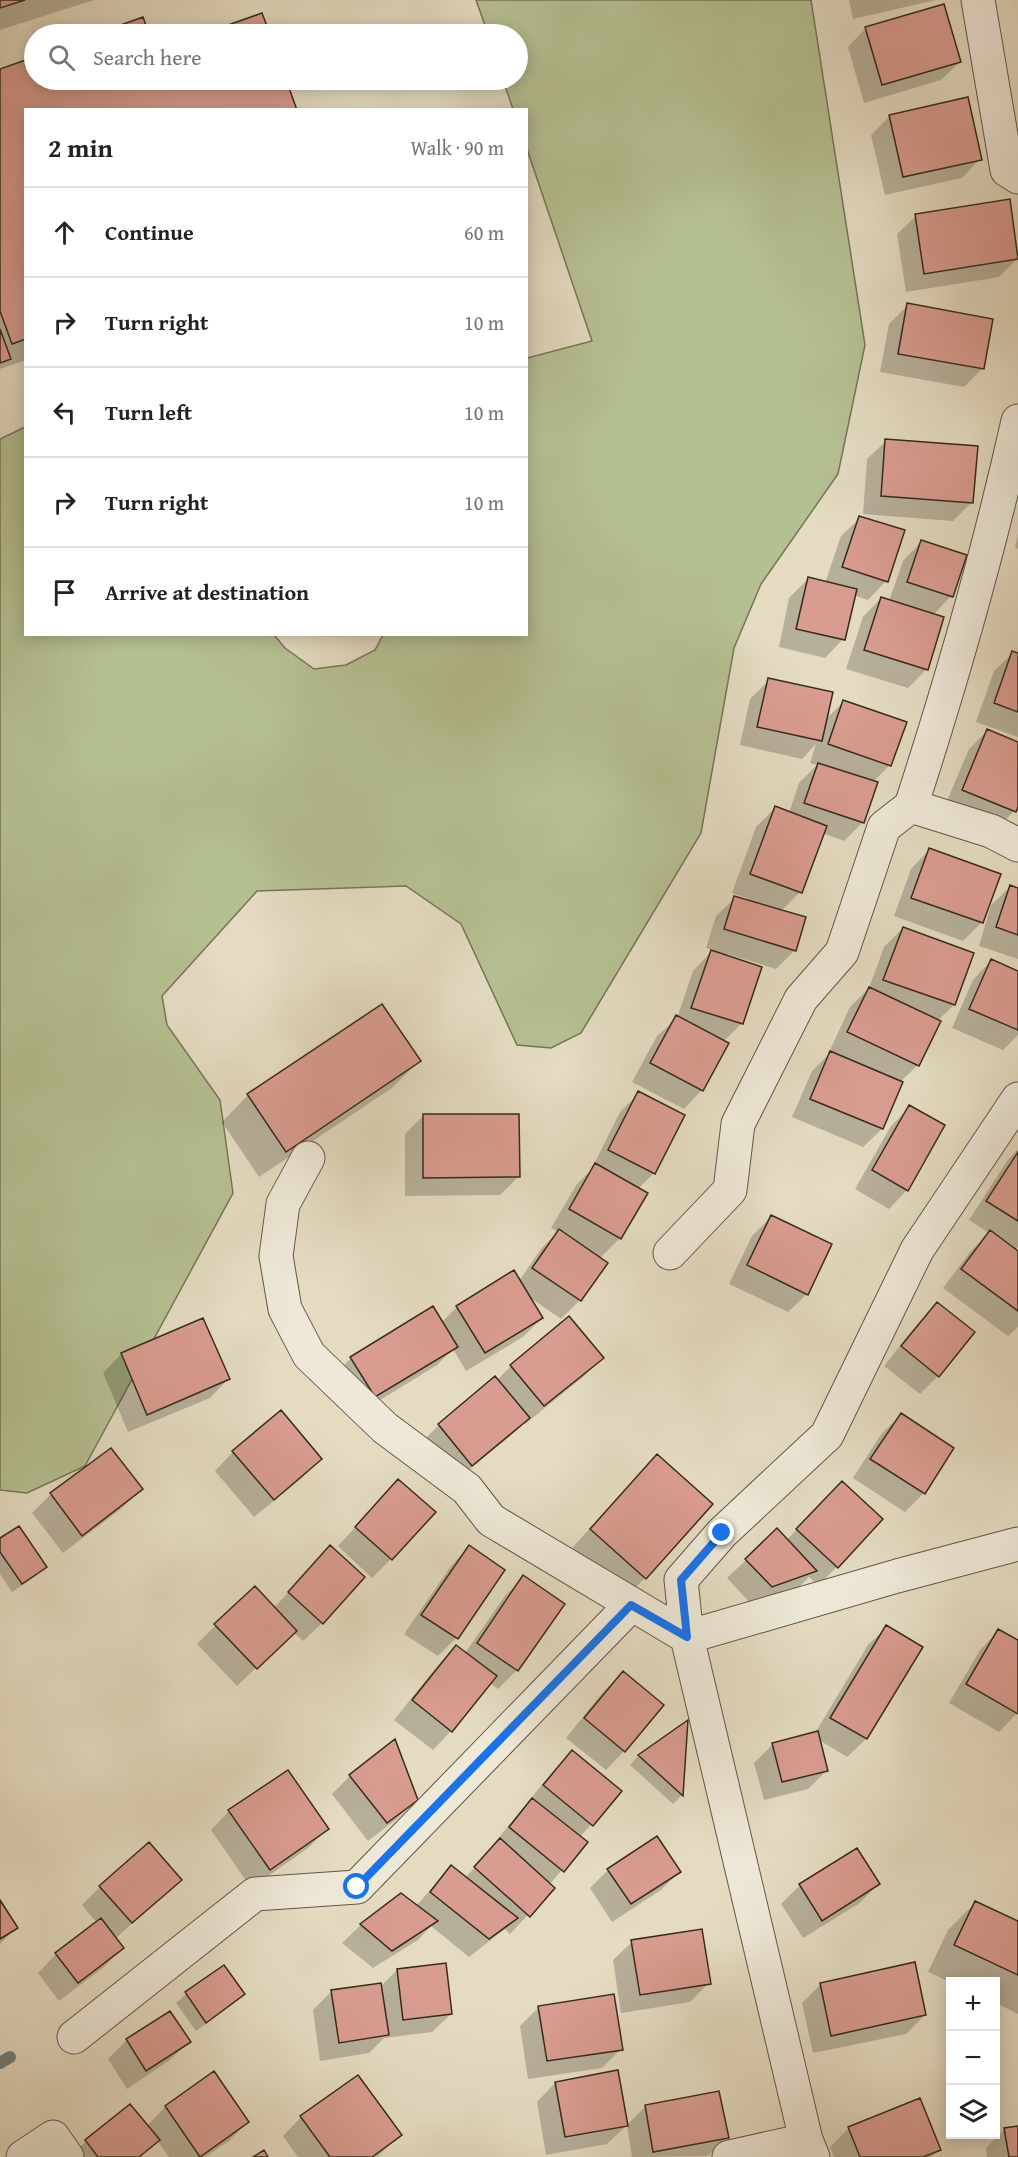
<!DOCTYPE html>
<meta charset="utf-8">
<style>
:root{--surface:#fff;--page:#f6f6f6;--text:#222;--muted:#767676;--line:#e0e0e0}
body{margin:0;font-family:"Gentium Book Plus",serif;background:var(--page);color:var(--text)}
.controls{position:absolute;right:18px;bottom:18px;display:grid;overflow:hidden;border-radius:0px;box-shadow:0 3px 15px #0003}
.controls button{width:54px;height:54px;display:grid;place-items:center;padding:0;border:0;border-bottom:2px solid var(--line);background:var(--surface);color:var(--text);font:30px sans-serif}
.stop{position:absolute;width:18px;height:18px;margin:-14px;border:4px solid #1a73e8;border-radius:50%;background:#fff}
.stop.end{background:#1a73e8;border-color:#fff;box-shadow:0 2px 6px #0008}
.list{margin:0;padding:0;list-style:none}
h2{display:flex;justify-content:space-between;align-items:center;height:78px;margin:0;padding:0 24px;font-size:26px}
h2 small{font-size:20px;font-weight:400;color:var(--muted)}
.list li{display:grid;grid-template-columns:39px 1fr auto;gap:18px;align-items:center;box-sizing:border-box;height:90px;padding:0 24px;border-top:2px solid var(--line)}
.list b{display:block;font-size:22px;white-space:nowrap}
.list em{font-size:20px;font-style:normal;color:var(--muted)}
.icon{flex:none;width:33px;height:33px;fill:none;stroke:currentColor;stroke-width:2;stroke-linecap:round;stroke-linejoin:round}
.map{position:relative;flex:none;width:1018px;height:2157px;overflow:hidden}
.search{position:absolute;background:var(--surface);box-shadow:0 3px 15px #0003;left:24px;top:24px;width:504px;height:66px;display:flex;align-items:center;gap:15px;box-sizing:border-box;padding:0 21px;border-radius:33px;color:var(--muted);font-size:22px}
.panel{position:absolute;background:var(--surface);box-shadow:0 3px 15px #0003;left:24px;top:108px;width:504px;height:528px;border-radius:0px}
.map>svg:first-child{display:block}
</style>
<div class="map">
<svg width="1018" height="2157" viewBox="0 0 1018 2157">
<rect width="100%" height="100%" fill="#e4dbc1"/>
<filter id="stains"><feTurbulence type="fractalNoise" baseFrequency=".00333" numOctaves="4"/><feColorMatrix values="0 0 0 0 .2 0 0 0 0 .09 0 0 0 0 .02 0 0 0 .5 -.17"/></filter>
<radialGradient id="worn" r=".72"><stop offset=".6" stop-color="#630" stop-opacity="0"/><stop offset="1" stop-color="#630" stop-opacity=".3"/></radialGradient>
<path fill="#b5c092" stroke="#767557" stroke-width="1.5" d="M476 0H811L865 345 838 474 761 584 734 648 701 833 581 1033 551 1048 517 1045 461 924 406 886 257 891 162 996 167 1025 220 1100 233 1193 85 1466 27 1493 0 1490V439L25 427 26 634 274 635 285 648 314 669 346 665 375 650 383 635 526 634 527 358 592 341 527 149 526 110 513 109 503 80H518V34H488Z"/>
<path fill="#0003" d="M0 0H94L0 30Z
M849 0H936L853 19Z
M261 15 268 34H208Z
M142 19 148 34H100Z
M866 28 960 62 941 80 864 103 848 47Z
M34 58V80H285L295 110H26V360L0 369V71Z
M890 116 980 159 962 178 885 195 871 135Z
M1009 200 1018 258 999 277 906 292 897 234 916 216Z
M908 305 983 368 964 387 880 372 889 324Z
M886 441 972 502 953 521 863 514 867 459Z
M860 518 886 581 868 600 853 595 843 639 825 658 779 647 789 598 808 579 825 583 841 536Z
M1018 534V549L1015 548Z
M921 542 951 596 933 615 927 669 908 688 846 669 863 617 881 598 889 601 903 561Z
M1013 653 1018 654V737L976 722 994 671Z
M769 680 825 720 843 702 890 765 873 782 863 822 844 841 822 833 800 892 781 911 795 950 776 969 727 954 726 957 760 968 741 1024 723 1042 702 1090 684 1109 632 1082 657 1036 677 1018 693 971 713 950 706 948 716 916 735 898 748 902 749 899 732 893 756 827 775 808 789 813 799 783 817 765 810 763 816 744 802 759 740 745 750 699Z
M987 731 1018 743V803L1014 811 996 830 944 808 969 749Z
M929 850 982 922 963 941 894 916 911 869Z
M1010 887 1018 889V959L979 946 991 905Z
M903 928 972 954 954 1005 937 1021 918 1065 900 1082 882 1129 863 1147 792 1117 812 1071 832 1051 830 1050 850 1007 869 988 884 947Z
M991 961 1018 972V1035L1003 1050 952 1028 973 980Z
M419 1061 392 1088 259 1177 222 1122 248 1095Z
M639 1093 654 1173 638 1189 620 1238 599 1259 580 1300 561 1319 528 1296 542 1318 523 1337 466 1371 453 1349 437 1365 356 1415 333 1377 351 1358 441 1323 457 1307 519 1281 541 1249 558 1232 551 1228 577 1184 591 1170 620 1112Z
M910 1107 907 1190 889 1209 855 1189 891 1126Z
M423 1116 518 1177 500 1195 405 1196V1134Z
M1018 1149V1247L1015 1250 1018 1253V1327L1008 1336 943 1288 971 1251 989 1233 969 1220 1007 1161Z
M771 1217 807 1294 788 1312 729 1284 752 1236Z
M937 1304 938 1376 920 1394 884 1366 918 1323Z
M569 1318 602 1358 583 1377 525 1424 524 1422 509 1437 453 1483 420 1444 439 1425 495 1378 497 1380 511 1366Z
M121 1354 228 1379 210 1398 128 1432 103 1373Z
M901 1415 952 1448 924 1493 905 1512 853 1478 882 1433Z
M111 1450 141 1489 122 1508 63 1553 32 1513 50 1495Z
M233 1452 320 1459 302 1478 254 1517 215 1471Z
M657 1456 645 1578 618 1605 564 1557 631 1483Z
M398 1481 391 1559 372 1578 338 1546Z
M824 1501 837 1567 818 1585 809 1577 797 1589 752 1605 727 1578 746 1560 786 1541Z
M0 1540 45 1567 36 1576 12 1592 0 1574Z
M469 1547 456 1638 438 1656 404 1634 451 1566Z
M312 1566 322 1623 303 1641 293 1632 237 1686 197 1644 216 1625 274 1608Z
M524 1577 517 1670 498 1689 490 1683 451 1731 433 1750 394 1720 438 1665 456 1647 465 1653 505 1596Z
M887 1627 921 1648 866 1739 847 1757 819 1740 827 1770 808 1789 764 1800 754 1763 773 1744 815 1733 868 1645Z
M998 1631 1018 1642V1712L999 1732 949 1703 980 1650Z
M623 1673 624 1751 606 1770 566 1738 604 1691Z
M686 1723 682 1795 673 1804 630 1765 638 1756Z
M572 1752 620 1791 580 1837 586 1842 549 1885 553 1888 510 1934 505 1929 469 1957 431 1926 418 1940 373 1968 342 1943 361 1925 401 1895 416 1906 451 1867 465 1878 493 1848 491 1847 554 1770Z
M350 1776 416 1800 398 1818 368 1841 332 1794Z
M229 1811 327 1829 308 1848 251 1888 211 1830Z
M608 1870 679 1872 661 1890 612 1922 590 1888Z
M180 1880 115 1939 122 1948 104 1967 59 2001 38 1973 56 1954 97 1923 82 1905 100 1887Z
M878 1884 860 1903 803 1938 781 1904 800 1885Z
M0 1902 16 1928 0 1944Z
M975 1903 1018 1923V2014L996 2003V1982H950L928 1972 948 1930Z
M632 1942 709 1983 690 2002 621 2013 613 1960Z
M223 1967 243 1994 234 2003 196 2031 176 2003 186 1994Z
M397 1970 451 2014 432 2032 384 2038 369 2053 320 2061 313 2010 331 1992 380 1987Z
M821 1984 925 2015 906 2034 813 2053 802 2003Z
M539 2007 621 2049 602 2068 528 2079 520 2026Z
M170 2013 189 2042 170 2060 127 2089 108 2059 127 2040Z
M213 2074 247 2122 229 2141 205 2157H169L157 2140 141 2157H69L86 2141 147 2126 165 2107Z
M555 2083 626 2126 607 2144 546 2155 537 2102Z
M645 2107 727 2137 708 2156 632 2157 627 2125Z
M301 2117 400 2135 377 2157H298L283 2136Z
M1018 2127V2157H987L986 2148 1005 2129Z
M849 2128 939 2149 931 2157H834L830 2147Z"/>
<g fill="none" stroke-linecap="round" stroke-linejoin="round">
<path stroke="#71807b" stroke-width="12" d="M0 2063 10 2057"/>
</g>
<path fill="#d99c90" stroke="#382a1c" stroke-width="1.5" d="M0 0H25L0 8Z
M944 4 961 62 882 85 865 27Z
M262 13 270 34H203Z
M143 17 149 34H96Z
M34 57V80H286L297 110H26V339L12 344 0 311V69Z
M968 97 982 160 903 177 889 115Z
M1010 199 1018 259 924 274 915 214Z
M907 303 993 319 984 369 898 354Z
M0 329 11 359 0 363Z
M885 439 978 446 973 503 881 496Z
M859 516 905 530 888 582 842 567Z
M921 540 967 555 953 597 907 582Z
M808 577 857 589 845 640 796 629Z
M881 597 944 617 928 670 864 650Z
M1012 651 1018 653V712L994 703Z
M768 678 833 692 822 741 757 727Z
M843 700 907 722 891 766 828 744Z
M987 729 1018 742V807L1016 812 962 790Z
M818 763 878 782 864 823 804 803Z
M775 806 827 826 802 893 750 874Z
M929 848 1001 874 983 923 911 898Z
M1010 885 1018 888V935L996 927Z
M734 896 806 917 796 951 724 929Z
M903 927 974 953 955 1005 883 980Z
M711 950 762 967 743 1024 691 1008Z
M991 959 1018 971V1030L969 1009Z
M869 987 941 1021 919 1066 847 1032Z
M382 1004 421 1061 286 1152 247 1094Z
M676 1015 729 1043 703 1091 650 1063Z
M830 1051 903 1082 883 1129 810 1099Z
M638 1091 685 1115 655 1174 608 1150Z
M909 1105 945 1125 908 1191 872 1170Z
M423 1114H519L520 1177 423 1178Z
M1018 1152V1221L986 1201Z
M595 1163 648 1193 621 1239 569 1209Z
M771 1215 832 1244 808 1295 747 1265Z
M559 1229 608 1263 581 1301 532 1268Z
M990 1230 1018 1251V1311L961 1269Z
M514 1270 543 1318 485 1353 456 1306Z
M937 1302 975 1332 939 1377 901 1346Z
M433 1306 458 1347 375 1397 350 1357Z
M569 1316 604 1358 544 1406 510 1365Z
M203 1318 230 1379 147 1415 121 1353Z
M495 1376 530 1418 472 1466 438 1424Z
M281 1410 322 1459 274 1500 232 1451Z
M901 1413 954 1448 925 1494 870 1459Z
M111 1448 143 1489 82 1536 50 1493Z
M657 1454 713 1504 646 1579 590 1529Z
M398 1479 436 1512 392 1560 355 1527Z
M842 1481 883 1519 838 1568 796 1529Z
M19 1526 47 1567 22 1584 0 1552V1538Z
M777 1528 817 1571 772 1587 745 1559Z
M330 1545 365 1577 323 1624 288 1592Z
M469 1545 505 1570 458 1639 421 1615Z
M523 1575 565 1604 518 1671 477 1643Z
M255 1586 297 1631 257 1669 214 1624Z
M886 1625 923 1647 867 1739 830 1718Z
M998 1629 1018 1640V1714L966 1684Z
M456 1645 497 1676 452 1732 412 1700Z
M623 1671 664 1705 625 1752 584 1718Z
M688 1720 683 1796 638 1755Z
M818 1731 828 1771 782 1782 772 1743Z
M395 1739 418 1800 387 1823 349 1775Z
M572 1750 622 1791 593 1826 543 1785Z
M288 1770 329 1829 270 1870 228 1810Z
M532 1798 588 1842 564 1872 509 1827Z
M657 1836 681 1872 631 1904 607 1869Z
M500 1838 555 1888 530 1917 474 1867Z
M149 1842 182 1880 132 1923 99 1886Z
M857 1848 880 1884 822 1921 799 1884Z
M451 1865 518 1918 489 1939 430 1892Z
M401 1893 438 1921 392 1951 360 1924Z
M0 1900 18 1928 0 1939Z
M975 1901 1018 1921V1975L954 1945Z
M101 1918 124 1948 78 1983 55 1953Z
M702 1929 711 1984 640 1995 631 1940Z
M915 1962 926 2015 831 2036 820 1983Z
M446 1963 452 2014 403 2020 397 1969Z
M224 1965 245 1994 206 2023 185 1992Z
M381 1983 389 2035 339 2043 331 1990Z
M614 1994 623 2050 547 2061 538 2006Z
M170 2011 191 2042 146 2071 126 2039Z
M618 2070 628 2126 565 2137 555 2082Z
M214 2071 249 2122 200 2157 165 2106Z
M358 2075 402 2135 372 2157H330L300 2116Z
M719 2091 729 2138 653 2152 645 2105Z
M920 2098 941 2150 923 2157H860L848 2127Z
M130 2104 160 2140 139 2157H98L85 2140Z
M1018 2126V2157H1009L1004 2128Z
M264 2150 268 2157H253Z"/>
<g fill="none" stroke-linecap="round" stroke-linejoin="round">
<g stroke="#635645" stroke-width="35">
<path id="street" d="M978 0 1007 170 1018 177
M1018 421C989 551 952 680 911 806L991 831 1018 845
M308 1158 283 1204 276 1256 285 1309 309 1355 385 1428 467 1489 491 1520 687 1637 897 1576 1018 1544
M670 1253 730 1190 738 1124 801 999 842 952 884 827 911 806
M74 2037 255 1894 357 1887 631 1605
M23 2157 53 2137 67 2157
M729 2157 806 2140
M813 2157 806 2140 687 1637 681 1580 722 1533 827 1435 917 1250 1018 1099"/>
</g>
<use href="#street" stroke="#ede8d7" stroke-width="33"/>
</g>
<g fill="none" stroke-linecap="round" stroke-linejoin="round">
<path stroke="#1a73e8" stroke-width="8" d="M357 1887 631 1605 687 1637 681 1580 722 1533"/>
</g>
<rect width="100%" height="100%" filter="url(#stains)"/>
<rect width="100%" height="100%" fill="url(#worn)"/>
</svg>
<div class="controls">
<button>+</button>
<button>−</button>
<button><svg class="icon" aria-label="layers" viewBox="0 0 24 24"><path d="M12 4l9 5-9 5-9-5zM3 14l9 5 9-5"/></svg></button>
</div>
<div class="stop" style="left:357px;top:1887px"></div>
<div class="stop end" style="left:722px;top:1533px"></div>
<div class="search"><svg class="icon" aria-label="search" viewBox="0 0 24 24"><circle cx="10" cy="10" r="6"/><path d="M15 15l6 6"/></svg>Search here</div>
<section class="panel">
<h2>2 min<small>Walk · 90 m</small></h2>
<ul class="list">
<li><svg class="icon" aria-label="ahead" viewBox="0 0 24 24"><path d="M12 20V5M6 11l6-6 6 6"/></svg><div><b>Continue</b></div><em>60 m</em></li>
<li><svg class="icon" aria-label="right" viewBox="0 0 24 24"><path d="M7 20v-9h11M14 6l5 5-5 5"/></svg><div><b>Turn right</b></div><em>10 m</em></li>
<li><svg class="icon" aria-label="left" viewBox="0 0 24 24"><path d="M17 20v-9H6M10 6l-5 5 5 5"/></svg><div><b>Turn left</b></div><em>10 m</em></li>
<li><svg class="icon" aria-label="right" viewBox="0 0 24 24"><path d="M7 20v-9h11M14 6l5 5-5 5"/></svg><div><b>Turn right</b></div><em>10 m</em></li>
<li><svg class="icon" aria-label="arrive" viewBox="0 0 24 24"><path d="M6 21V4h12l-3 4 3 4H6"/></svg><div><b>Arrive at destination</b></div></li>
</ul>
</section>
</div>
